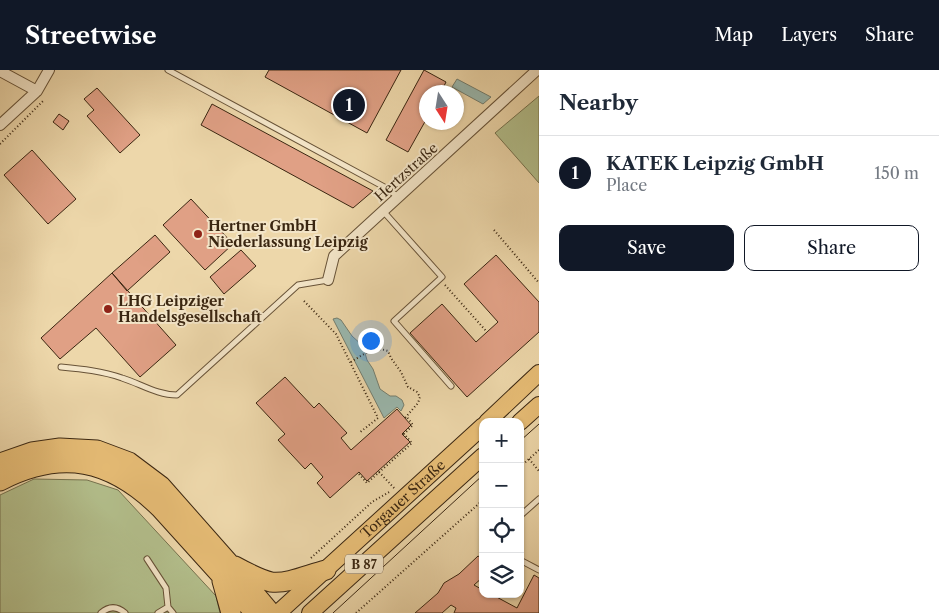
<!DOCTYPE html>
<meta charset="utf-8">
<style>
:root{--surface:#fff;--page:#f6f6f7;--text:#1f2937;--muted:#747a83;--line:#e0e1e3;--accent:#111827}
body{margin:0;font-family:"Libre Caslon Text",serif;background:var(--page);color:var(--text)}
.controls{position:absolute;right:15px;bottom:15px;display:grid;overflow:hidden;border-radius:10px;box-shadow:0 1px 4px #0004}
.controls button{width:45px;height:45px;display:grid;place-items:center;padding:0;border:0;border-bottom:1px solid var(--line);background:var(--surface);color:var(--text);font:25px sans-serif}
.compass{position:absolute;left:419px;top:15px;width:45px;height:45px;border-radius:50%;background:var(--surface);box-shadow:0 1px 4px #0004;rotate:168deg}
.you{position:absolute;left:370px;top:270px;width:18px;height:18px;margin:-12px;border:4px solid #fff;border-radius:50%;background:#1a73e8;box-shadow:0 0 0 8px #1a73e833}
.badge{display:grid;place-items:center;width:32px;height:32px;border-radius:50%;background:var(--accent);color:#fff;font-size:16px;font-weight:700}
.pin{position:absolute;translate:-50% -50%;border:2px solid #fff;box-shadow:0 1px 5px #0006}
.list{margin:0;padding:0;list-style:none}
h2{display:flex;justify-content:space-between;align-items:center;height:65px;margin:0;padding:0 20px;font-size:21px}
h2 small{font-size:16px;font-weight:400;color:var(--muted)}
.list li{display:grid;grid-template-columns:32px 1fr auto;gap:15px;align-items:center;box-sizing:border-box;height:75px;padding:0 20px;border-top:1px solid var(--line)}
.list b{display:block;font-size:19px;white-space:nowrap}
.list p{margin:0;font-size:16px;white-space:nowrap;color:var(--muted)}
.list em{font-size:16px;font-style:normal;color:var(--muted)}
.actions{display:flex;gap:10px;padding:15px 20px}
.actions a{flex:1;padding:11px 0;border:1px solid var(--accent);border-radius:10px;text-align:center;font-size:18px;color:var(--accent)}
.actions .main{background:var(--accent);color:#fff}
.icon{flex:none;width:28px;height:28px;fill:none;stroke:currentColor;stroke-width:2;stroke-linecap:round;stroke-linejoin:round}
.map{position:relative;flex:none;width:539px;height:543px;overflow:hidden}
header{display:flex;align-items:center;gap:30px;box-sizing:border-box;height:70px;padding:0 25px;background:var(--accent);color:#fff}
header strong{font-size:24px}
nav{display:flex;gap:28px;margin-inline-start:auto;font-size:18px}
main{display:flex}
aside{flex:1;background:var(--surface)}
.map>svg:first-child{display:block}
</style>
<header>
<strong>Streetwise</strong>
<nav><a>Map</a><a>Layers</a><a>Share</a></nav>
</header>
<main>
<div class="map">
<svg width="539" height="543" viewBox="0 0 539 543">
<rect width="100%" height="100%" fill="#edd7aa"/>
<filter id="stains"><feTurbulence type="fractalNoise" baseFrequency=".004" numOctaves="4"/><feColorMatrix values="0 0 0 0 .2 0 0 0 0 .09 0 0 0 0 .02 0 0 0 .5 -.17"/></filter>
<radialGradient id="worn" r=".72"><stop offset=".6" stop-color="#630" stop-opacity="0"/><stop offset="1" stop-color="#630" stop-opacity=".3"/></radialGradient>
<path fill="#b3bf8c" stroke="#76724e" d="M539 26V113L495 63Z
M34 409 87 410 118 420 216 526 220 543H0V425Z"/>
<path fill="#9ab8ae" stroke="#747e6f" d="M457 9 491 27 483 34 452 17Z
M337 248 341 250 352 266 363 276 367 290 373 299 380 319 390 326H396L402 330 404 335 401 341 397 337 384 348 333 249Z"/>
<path fill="#e0a085" stroke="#3a2611" d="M269 0H401L367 63 265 7Z
M424 0 446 12 441 22H427V48L408 82 386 70Z
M97 18 140 65 120 83 87 46 94 40 84 29Z
M212 34 373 121 353 138 201 55Z
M59 44 69 51 63 60 53 52Z
M32 80 76 129 48 154 4 105Z
M191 129 233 174 205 200 163 155Z
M155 165 170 182 127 221 112 203Z
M241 180 256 196 224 224 210 207Z
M496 185 539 232V262L467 327 410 263 442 234 476 272 498 252 464 214Z
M112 203 176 275 140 307 96 258 60 289 41 268Z
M285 307 314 338 319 333 347 363 341 368 351 380 397 339 411 355 402 364 410 372 367 411 359 402 330 428 317 413 323 407 311 393 305 399 278 370 285 364 256 333Z
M478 486 483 489V507L474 515 483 520V524H491L517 538 534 505 539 508V543H454L456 538 451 535 442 543H415L438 523 444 513 459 504Z"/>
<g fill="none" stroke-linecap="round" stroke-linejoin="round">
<g stroke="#675237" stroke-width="7">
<path id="lane" d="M168 0 388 119 398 127
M383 141 442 207 394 251 451 316
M61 297C82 299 102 301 122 308 141 314 157 325 177 325L298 215 328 210
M520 446 539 429
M147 489 166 518 168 537 173 543
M520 490 539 500
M101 543C109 536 117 536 125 543
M158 543 168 537"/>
</g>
<g stroke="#675237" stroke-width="12">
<path id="street" d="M0 1 37 21
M0 55 37 21 49 0
M328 210 334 186 537 0"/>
</g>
<g stroke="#3a2611" stroke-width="18">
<g id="primary">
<path d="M487 352 539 303"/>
<path d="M520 352 539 335"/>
<path id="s1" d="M278 543 483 356"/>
<path d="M310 543 483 386"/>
</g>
</g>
<g stroke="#3a2611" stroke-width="21">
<path id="highway" d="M0 393 32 382 60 378 97 380 129 392 161 416 229 493 271 543
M0 411C62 379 111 390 160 438L255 543
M235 496C246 502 259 509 271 512 289 514 309 504 326 500
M222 511 231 543"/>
</g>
<path stroke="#3a2611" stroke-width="2" stroke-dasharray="1 2.5" stroke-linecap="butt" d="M0 74 44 30
M494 160 539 213
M445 215 487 262
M304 231 336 264 378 348 359 363
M351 292C362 285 375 276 388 281L391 288 401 302 408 317 417 322 420 327 418 333 405 348
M529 389 539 401
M520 397 539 380
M379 402 395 419
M359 404 367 413 412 373 404 364 413 355 406 346
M311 488 372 432 391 421
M356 543 483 430"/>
<use href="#lane" stroke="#f3e5c8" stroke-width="5"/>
<use href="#street" stroke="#f3e5c8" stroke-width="10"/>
<use href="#primary" stroke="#e6bc75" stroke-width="16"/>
<use href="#highway" stroke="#e6bc75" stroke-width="19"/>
<path stroke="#3a2611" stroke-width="1" d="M520 371 539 354
M333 543 483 405"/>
</g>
<g fill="#8f2418" stroke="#f3e5c8" stroke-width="2">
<circle cx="198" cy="164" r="5"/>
<circle cx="108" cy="239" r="5"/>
</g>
<g text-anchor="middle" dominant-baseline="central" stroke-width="4" stroke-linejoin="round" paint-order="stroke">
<rect fill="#f3e5c8" stroke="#725f48" stroke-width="1" x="345" y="484.5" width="38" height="19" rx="4"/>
<g font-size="12" font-weight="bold" fill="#3a2611">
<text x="364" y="494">B 87</text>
</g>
<g font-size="14" fill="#3a2611" stroke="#f3e5c8">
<text transform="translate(406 102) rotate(-42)">Hertzstraße</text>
<text stroke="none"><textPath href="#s1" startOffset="169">Torgauer Straße</textPath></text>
</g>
<g font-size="14" font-weight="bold" fill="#3a2611" stroke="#f3e5c8" text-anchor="start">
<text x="208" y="156">Hertner GmbH<tspan x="208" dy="16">Niederlassung Leipzig</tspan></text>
<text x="118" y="231">LHG Leipziger<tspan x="118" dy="16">Handelsgesellschaft</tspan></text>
</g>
</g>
<rect width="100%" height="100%" filter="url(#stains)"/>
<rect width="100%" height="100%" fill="url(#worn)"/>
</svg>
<div class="controls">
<button>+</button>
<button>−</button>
<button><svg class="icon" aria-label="locate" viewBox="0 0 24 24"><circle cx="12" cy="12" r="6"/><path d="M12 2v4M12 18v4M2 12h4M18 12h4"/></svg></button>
<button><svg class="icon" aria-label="layers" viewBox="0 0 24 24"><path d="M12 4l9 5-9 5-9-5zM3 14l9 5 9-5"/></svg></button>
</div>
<svg class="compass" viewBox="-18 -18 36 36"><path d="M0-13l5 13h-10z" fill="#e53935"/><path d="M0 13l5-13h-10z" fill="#747a83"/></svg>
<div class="you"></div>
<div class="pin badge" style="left:349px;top:35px">1</div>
</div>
<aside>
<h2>Nearby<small></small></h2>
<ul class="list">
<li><span class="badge">1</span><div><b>KATEK Leipzig GmbH</b><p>Place</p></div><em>150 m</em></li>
</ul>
<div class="actions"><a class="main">Save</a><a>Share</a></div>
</aside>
</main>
